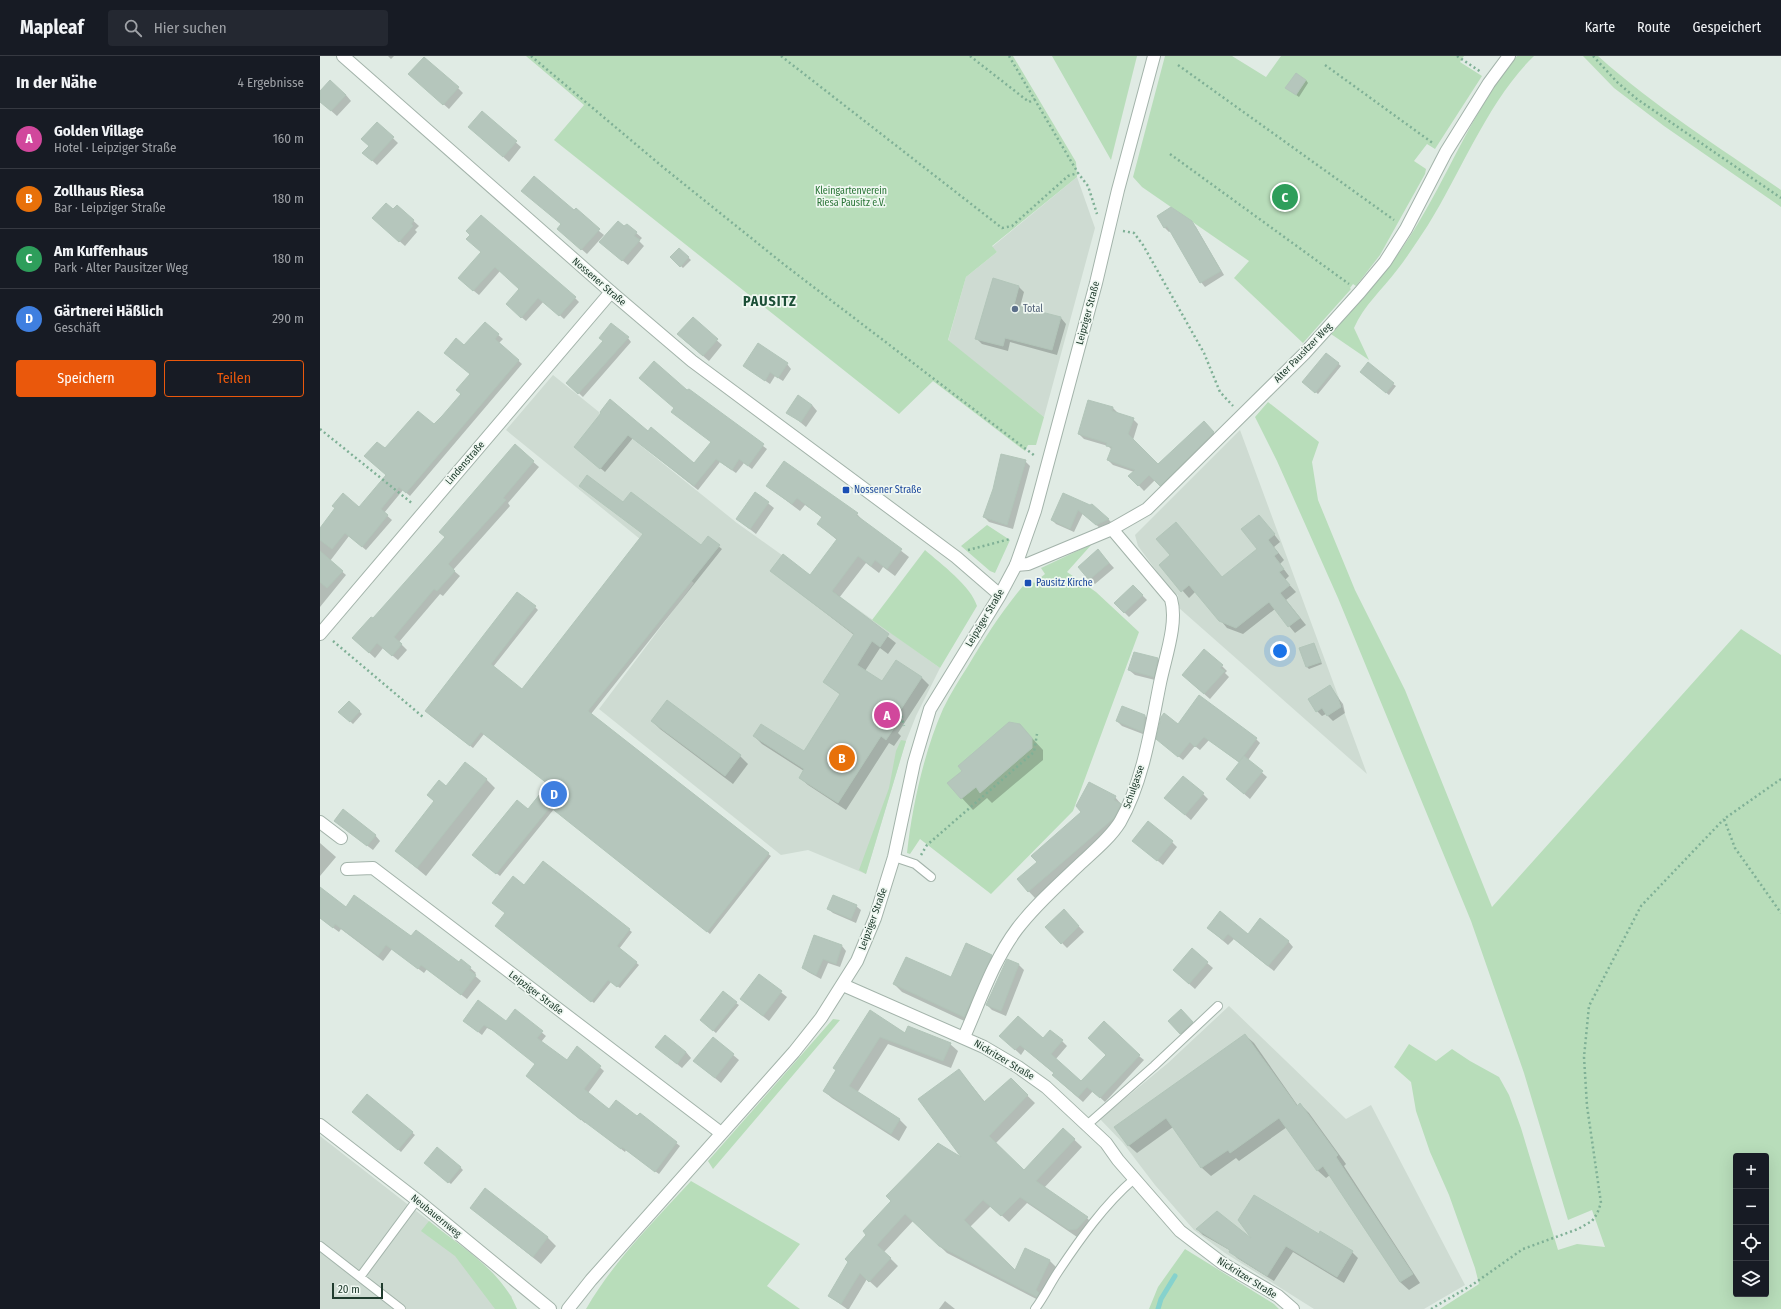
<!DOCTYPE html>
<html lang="de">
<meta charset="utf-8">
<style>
:root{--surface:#171b24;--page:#242831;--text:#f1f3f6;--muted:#9ea1a6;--line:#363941;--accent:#ea580c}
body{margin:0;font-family:"Fira Sans Condensed",sans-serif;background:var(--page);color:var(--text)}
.controls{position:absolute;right:12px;bottom:12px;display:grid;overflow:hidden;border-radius:4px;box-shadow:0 4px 16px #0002}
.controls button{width:36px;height:36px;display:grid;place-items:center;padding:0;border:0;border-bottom:1px solid var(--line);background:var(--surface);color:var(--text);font:20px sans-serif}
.scale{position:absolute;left:12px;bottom:10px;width:51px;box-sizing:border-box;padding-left:4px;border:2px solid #203c2e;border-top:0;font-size:11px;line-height:14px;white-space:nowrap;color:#203c2e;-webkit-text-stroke:3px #f0f8f2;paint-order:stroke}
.you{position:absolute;left:960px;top:595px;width:14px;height:14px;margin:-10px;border:3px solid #fff;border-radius:50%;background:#1a73e8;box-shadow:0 0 0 6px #1a73e833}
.badge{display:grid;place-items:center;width:26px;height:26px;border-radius:50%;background:var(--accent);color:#fff;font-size:13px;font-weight:700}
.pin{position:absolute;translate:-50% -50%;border:2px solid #fff;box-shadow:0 1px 4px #0006}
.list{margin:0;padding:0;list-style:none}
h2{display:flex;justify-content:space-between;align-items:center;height:52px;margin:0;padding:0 16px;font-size:17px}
h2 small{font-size:13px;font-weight:400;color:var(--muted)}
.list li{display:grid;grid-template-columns:26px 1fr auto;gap:12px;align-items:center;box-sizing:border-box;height:60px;padding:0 16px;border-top:1px solid var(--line)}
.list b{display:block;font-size:15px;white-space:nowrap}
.list p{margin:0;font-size:13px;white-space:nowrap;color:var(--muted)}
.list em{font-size:13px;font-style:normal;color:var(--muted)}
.actions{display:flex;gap:8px;padding:12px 16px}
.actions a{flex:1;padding:9px 0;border:1px solid var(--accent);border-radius:4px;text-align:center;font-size:14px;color:var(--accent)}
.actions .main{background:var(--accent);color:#fff}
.icon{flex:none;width:22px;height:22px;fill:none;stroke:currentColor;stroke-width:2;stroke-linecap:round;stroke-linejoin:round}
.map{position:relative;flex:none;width:1461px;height:1253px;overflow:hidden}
header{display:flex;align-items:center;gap:24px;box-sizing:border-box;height:56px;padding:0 20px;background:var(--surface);border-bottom:1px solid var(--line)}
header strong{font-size:19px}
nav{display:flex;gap:22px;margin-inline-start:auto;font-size:14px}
.search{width:280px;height:36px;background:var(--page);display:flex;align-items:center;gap:10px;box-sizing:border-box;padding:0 14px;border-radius:4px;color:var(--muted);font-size:15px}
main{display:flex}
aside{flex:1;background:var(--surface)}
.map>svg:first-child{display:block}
</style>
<header>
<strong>Mapleaf</strong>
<div class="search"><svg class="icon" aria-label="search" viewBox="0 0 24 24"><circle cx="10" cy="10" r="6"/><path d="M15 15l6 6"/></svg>Hier suchen</div>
<nav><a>Karte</a><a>Route</a><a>Gespeichert</a></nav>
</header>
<main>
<aside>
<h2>In der Nähe<small>4 Ergebnisse</small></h2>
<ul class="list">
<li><span class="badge" style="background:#d1479c">A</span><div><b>Golden Village</b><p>Hotel · Leipziger Straße</p></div><em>160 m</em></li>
<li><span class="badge" style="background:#e8710a">B</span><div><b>Zollhaus Riesa</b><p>Bar · Leipziger Straße</p></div><em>180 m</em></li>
<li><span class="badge" style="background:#2e9e5b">C</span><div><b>Am Kuffenhaus</b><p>Park · Alter Pausitzer Weg</p></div><em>180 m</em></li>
<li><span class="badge" style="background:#3f7fe0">D</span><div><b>Gärtnerei Häßlich</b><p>Geschäft</p></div><em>290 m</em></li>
</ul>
<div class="actions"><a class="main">Speichern</a><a>Teilen</a></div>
</aside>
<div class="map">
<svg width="1461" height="1253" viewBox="0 0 1461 1253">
<rect width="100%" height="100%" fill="#e0ebe4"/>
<path fill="#cedbd2" d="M757 121 775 172 724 361 628 285 646 221 677 196 672 191Z
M233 319 417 467 620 612 596 660 586 685 546 818 488 794 461 799 279 653 374 527 186 374Z
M920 374 1047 718 859 552 858 539 853 537 818 490 815 479Z
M909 950 1026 1063 1051 1049 1145 1229 1104 1253H994L905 1197 874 1174 835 1129 803 1087 780 1063 848 1007Z
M0 1080 109 1165 173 1217 192 1241 189 1253H0Z"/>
<path fill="#b8ddba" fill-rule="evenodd" d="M206 0H693L756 106 757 121 672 190 677 196 646 221 628 284 724 361 716 389H708L705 395 613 325 579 358 234 84 264 49Z
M732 0H817L791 104Z
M845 0H912L946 21 961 0H1144L1140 6 1162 20 1115 93 1107 88 1094 105 1106 113 1105 118 1060 199 1036 230 1033 228 1030 232 1031 233 983 287 914 222 929 205 822 131 813 121Z
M1197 0H1214C1169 43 1141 116 1108 169 1098 184 1088 200 1077 214 1062 234 1044 249 1034 272L1049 304 1011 278C1043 242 1076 206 1100 164 1133 109 1156 49 1197 0Z
M1263 0H1278C1335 51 1399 91 1461 134V151L1344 70 1294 32Z
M948 346 999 386 992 406 998 444 1035 534 1085 634 1172 851 1421 573 1461 599V1253H1120L1159 1228 1155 1212 1129 1139 1110 1096 1096 1055 1091 1026 1074 1011 1089 988 1116 1005 1132 993 1150 1005 1179 1021 1189 1039 1201 1072 1238 1194 1257 1188 1285 1191 1272 1154 1248 1164 1204 1017 1151 865 1018 542 957 405 935 361ZM1416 1100H1446V1238H1416Z
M667 469 690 484 675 517 670 515 641 490Z
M772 488 747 516 776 536 819 576 753 755 671 838 600 783 590 798 587 797C592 751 604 696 623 653 630 638 639 624 648 610 666 580 685 550 709 523L714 527 725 518 721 512Z
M605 494C621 508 651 530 657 550L620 612 552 564Z
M581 684 586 685 546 818 539 814 569 732 576 695Z
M513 963 520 964 393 1113 388 1105Z
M371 1125 480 1188 447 1230 480 1253H266C293 1206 334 1165 371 1125Z
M109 1165C140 1190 182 1215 197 1253H175L135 1200 101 1175Z
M865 1193 954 1248 959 1253H829L838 1231Z"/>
<path fill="#0003" d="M68 0H74L71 3Z
M95 23 138 32 143 37 129 53Z
M986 24 988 27 979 41 969 34Z
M0 36 26 39 31 45 17 60 0 45Z
M162 57 201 91 189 106 155 76Z
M57 67 78 87 57 109 44 97 50 90Z
M77 150 99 170 95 174 97 176 85 190 59 167Z
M254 155 284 179 267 198 244 178Z
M838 160 871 166 876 171 904 219 885 231 881 226 851 175 849 176 844 171Z
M307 169 322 182 319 185 324 190 308 209 286 191Z
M359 193 371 204 363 212 351 201Z
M162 197 255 242 259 246 244 263 224 245 206 265 192 253 200 233 180 215 159 239 144 227Z
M673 224 699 231 704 236 700 251 741 262 746 268 737 299 690 286 688 295 662 288 657 283Z
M373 263 402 289 389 305 364 284Z
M165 268 183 283 179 287 202 308 90 440 83 434 64 457 72 464 46 494 29 480 10 505 26 519 0 551V473L40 452 67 419 65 394 114 370 142 339 151 318 144 291Z
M308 282 311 286 263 341 251 330Z
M1007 298 1021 310 998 338 986 328Z
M467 308 471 313 463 325 455 320 450 328 424 310Z
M1043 318 1073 328 1076 330 1069 339Z
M368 335 447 393 432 413 424 407 416 417 400 406 378 434 313 382 285 416 259 394 283 357 328 376 374 408 392 387Z
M769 345 793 352 798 357 813 363 818 368 813 384 838 409 884 366 898 382 845 434 835 424 824 435 810 420 814 416 793 409 788 404 792 394 788 390 764 383 759 378Z
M492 349 497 355 486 371 468 356Z
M195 390 219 411 188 447 190 450 133 514 140 520 123 540 120 538 79 586 87 594 78 604 63 592 55 602 33 582 53 564 126 482Z
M705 405 710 410 693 473 669 466 664 461Z
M464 406 537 458 544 466 589 501 575 520 563 511 559 517 546 507 519 542 576 587 568 598 560 592 545 615 562 627 601 621 609 629 578 677 581 680 574 690 569 687 526 754 488 729 480 722 484 715 442 688 434 680 484 696 521 639 504 626 534 579 451 515 490 520 517 484 498 468 503 462 485 449 480 455 447 430Z
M435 437 454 452 436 478 417 463Z
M743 439 788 463 792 467 781 473 763 457 754 476 736 468 732 464Z
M303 447 382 491 388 482 402 493 271 658 451 800 390 878 234 753 180 820 157 802 208 754 229 728 164 678 153 692 109 658 215 551 218 554 173 611 202 635 324 479Z
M945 467 960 486 954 491 964 504 960 508 969 520 965 524 976 536 966 544 986 569 975 577 955 553 923 578 907 572 876 535 869 542 840 509 902 522 938 493Z
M783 500 794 512 775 528 770 523Z
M813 530 827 544 809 561 795 547Z
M994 588 1002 608 989 613 987 611Z
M838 603 843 608 839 625 815 619 809 614Z
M902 610 907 615 905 617 909 621 890 643 868 624Z
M1010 631 1023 648 1025 657 1013 665 1006 658 1002 660 997 655Z
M29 646 42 658 33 668 20 656Z
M825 660 830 665 828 680 802 670 797 665Z
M332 665 420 700 428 708 413 728 340 673Z
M700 669 723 694V704L672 747 667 742 653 754 628 727Z
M858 669 936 683 940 687 928 704 947 721 930 743 907 723 920 707 889 684 880 694 875 690 863 704 842 687Z
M166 723 175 732 106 820 76 795 115 746 108 739 127 731Z
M883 738 888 743 871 764 851 747Z
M795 741 807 755 800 769 715 842 698 824Z
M21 770 55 779 60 785 53 794Z
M852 786 857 791 843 809 819 790Z
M0 787 16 801 0 820Z
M223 806 312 876 299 893 319 909 300 932 291 926 274 947 178 872 186 857Z
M0 839 91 882 139 907 141 904 156 917 154 919 161 925 147 943 107 913 104 917 72 893 63 905 21 873 19 876 0 862Z
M536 850 541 854 536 867 513 857 508 853Z
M744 854 764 876 747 892 726 871Z
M888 872 968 885 973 891 954 915 914 883 908 889Z
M495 880 522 890 526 895 520 911 508 907 501 923 488 916 483 912Z
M872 894 893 912 875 933 859 919Z
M671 900 680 908 653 969 582 936 574 928 631 923Z
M687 905 699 909 704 914 686 960 672 954 667 949Z
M439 919 467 941 449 965 421 943Z
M416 947 419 949 396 977 384 967Z
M196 955 226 980 221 986 247 1005 257 991 284 1015 268 1037 289 1054 318 1061 320 1059 360 1090 339 1118 306 1094 305 1096 265 1065V1067L211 1024 216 1008 176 976 167 972 162 979 148 968 186 966Z
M550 956 586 978 630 988 638 995 631 1012 568 988 537 1037 580 1064 587 1071 579 1085 512 1042 504 1035Z
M866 959 878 972 866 983 849 965Z
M925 979 934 987 978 1050 980 1048 989 1057 1026 1108 1024 1110 1100 1227 1089 1234 1080 1226 1010 1119 1006 1122 997 1114 967 1071 919 1105 916 1102 891 1120 882 1112 853 1071 817 1097 808 1089Z
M393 982 419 1004 401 1027 380 1010Z
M723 984 742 985 747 990 735 1004 761 1027 819 1000 824 1004 785 1046 773 1035 763 1046 738 1024 735 1018 705 993 701 999 686 985Z
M342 996H366L371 1002 362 1012Z
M639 1014 665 1046 691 1024 715 1047 676 1087 704 1116 743 1073 762 1091 724 1132 767 1162 774 1169 764 1180 757 1181 707 1147 689 1166 671 1150 650 1171 696 1215 706 1194 730 1205 737 1212 724 1247 627 1197 593 1165 564 1196 578 1210 557 1232 547 1223 529 1253H527L509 1240 529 1206 645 1104Z
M47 1040 95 1079 81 1096 36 1058Z
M108 1109 140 1111 143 1114 131 1128Z
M151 1152 228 1182 236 1190 221 1208Z
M877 1173 935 1186 999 1179 1032 1196 1038 1202 1024 1227 973 1196 954 1225 917 1202 911 1195 883 1179Z
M625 1245 635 1253H619Z"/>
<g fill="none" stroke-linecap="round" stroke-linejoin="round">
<path stroke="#86d2cd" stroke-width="5" d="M838 1253 841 1243 855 1220"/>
</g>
<path fill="#b5c6bc" stroke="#b2c5b9" d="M104 1 139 31 123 49 88 18Z
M976 17 986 24 976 39 965 32Z
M10 24 26 39 11 55 0 46V35Z
M162 55 197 85 183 101 148 71Z
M57 66 74 81 52 105 42 97 49 90 41 83Z
M214 120 254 154 256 152 280 173 261 194 237 173 241 168 201 135Z
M66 147 73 153 77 149 94 164 91 168 93 170 79 186 52 162Z
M851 151 872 165 901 215 880 227 847 170 844 172 837 160Z
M161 159 256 241 239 260 218 242 201 262 186 248 199 233 175 211 153 235 138 222 161 196 146 183 150 179 146 175Z
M298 165 304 170 307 168 317 176 314 180 320 184 302 205 279 186Z
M359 192 369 201 360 211 350 201Z
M673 222 699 230 694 249 741 261 732 294 685 282 683 290 655 283Z
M373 261 398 283 383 300 357 278Z
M165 266 179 278 175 283 199 304 86 437 79 431 61 453 68 459 42 491 25 477 12 493 0 484V472L15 452 12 450 23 437 39 451 66 419 44 400 57 386 65 392 98 355 114 368 122 360 141 338 136 334 150 318 124 297 136 282 144 289Z
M291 267 309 281 258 338 246 327 283 285 279 282Z
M438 287 468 307 458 322 450 316 445 325 423 310Z
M1006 297 1019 307 995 337 982 326Z
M334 305 367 334 369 333 444 388 428 410 419 403 412 414 396 403 374 430 308 379 280 413 254 391 281 357 280 356 290 343 328 375 331 371 374 407 391 386 351 356 354 352 319 322Z
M1048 306 1074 327 1066 337 1040 316Z
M478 339 492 349 481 366 466 357Z
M768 344 793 351 792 355 814 362 808 378 838 408 884 365 894 376 840 430 829 419 818 430 808 420 815 414 787 404 792 391 786 390 787 387 758 378Z
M195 388 214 405 183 442 186 444 128 508 135 515 117 535 114 533 74 581 82 588 72 600 57 587 49 597 32 582 51 561 53 562 125 481 119 476Z
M681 398 706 404 687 469 663 461 673 433Z
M464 405 538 457 536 459 582 493 567 513 555 504 551 510 538 500 512 535 569 578 560 591 552 585 537 609 562 625 576 604 602 621 570 670 574 672 566 684 561 680 518 747 479 722 484 713 433 680 441 668 484 695 520 638 503 626 534 578 450 515 463 498 490 519 517 483 497 468 502 461 477 442 472 448 446 430Z
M267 419 303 446 311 436 381 489 388 480 400 489 268 655 449 797 387 876 230 751 176 818 152 799 197 744 208 753 228 728 161 676 150 690 105 655 197 536 216 550 171 608 202 633 323 478 259 430Z
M435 436 449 446 430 473 416 463Z
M743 437 770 449 772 448 789 463 776 469 758 454 750 473 731 464Z
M939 459 955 478 948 484 958 497 954 500 964 513 959 516 970 529 960 537 980 562 968 571 949 546 916 572 899 565 869 529 861 536 839 509 850 499 836 483 856 466 902 521 937 493 921 473Z
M778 493 789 507 769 524 758 511Z
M0 495 23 515 7 532 0 526Z
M813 529 823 539 804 557 794 547Z
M994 587 1001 606 986 611 979 592Z
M884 593 903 609 900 612 905 615 884 638 862 619Z
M814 596 838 602 834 621 808 614Z
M1010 629 1018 642 1021 651 1007 660 1002 652 996 656 988 643Z
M879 639 937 682 919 706 884 681 875 691 870 686 858 701 836 683 841 661 844 657 858 668Z
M347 644 421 699 405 720 331 665Z
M29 645 40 655 30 666 18 656Z
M802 650 825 659 823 676 796 665Z
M689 666 700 668 712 682V692L660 737 656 731 641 743 627 727 642 715 638 710Z
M924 700 943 715 924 738 906 723Z
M145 706 167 723 97 812 75 795 114 745 107 739 119 724 126 730Z
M863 720 884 737 865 759 844 742Z
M769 726 796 740 794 744 801 748 794 762 708 836 697 823 717 806 711 800 761 756 756 750Z
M23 753 56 779 47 790 14 765Z
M828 765 853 785 837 805 812 785Z
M223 805 310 873 297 890 317 906 297 931 288 924 271 946 175 870 185 857 172 847 193 820 204 829Z
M0 831 26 851 34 839 91 880 96 874 139 906 141 903 151 911 149 914 156 919 141 939 101 909 98 913 66 889 58 900 15 868 13 872 0 862Z
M513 839 537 849 531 863 507 853Z
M744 853 759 870 741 888 725 871Z
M900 855 928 878 940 862 969 885 948 910 908 878 903 884 887 872Z
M494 879 522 889 516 908 503 903 496 919 482 912Z
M646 887 672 899 644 961 573 928 586 901 631 921Z
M872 892 888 906 869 928 853 914Z
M687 903 699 908 681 955 666 949Z
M439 918 462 935 443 960 420 943Z
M403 935 417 946 393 975 380 964Z
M158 944 186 965 195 953 223 975 217 982 247 1004 257 990 281 1010 264 1033 289 1053 296 1044 317 1060 320 1057 357 1086 335 1116 302 1091 301 1093 261 1063V1064L206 1020 215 1008 171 973 164 969 158 976 143 965Z
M861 953 873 966 860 978 848 965Z
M550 954 585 977 588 970 631 987 623 1005 560 981 529 1030 580 1063 571 1078 503 1035 516 1014 513 1012Z
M698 960 723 982 730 974 743 984 731 998 761 1025 786 999 768 982 784 965 820 999 780 1042 767 1031 758 1041 732 1019 734 1017 700 989 695 994 679 980Z
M925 978 977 1050 980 1047 1018 1099 1016 1101 1093 1218 1080 1226 1003 1110 997 1115 959 1062 910 1097 908 1094 881 1112 846 1062 808 1090 794 1071Z
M345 979 366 996 357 1008 335 991Z
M393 981 414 998 395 1022 373 1005Z
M639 1013 664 1046 691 1022 708 1039 669 1080 704 1114 743 1072 755 1083 716 1125 768 1161 757 1173 749 1174 700 1141 681 1160 663 1144 644 1164 695 1214 705 1192 730 1204 716 1234 719 1237 717 1241 619 1190 585 1158 557 1189 571 1202 549 1226 540 1217 521 1248 508 1240 528 1206 525 1203 546 1179 543 1175 571 1145 566 1140 618 1087 641 1101 598 1043Z
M47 1038 93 1076 78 1094 32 1056Z
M117 1091 141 1111 128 1127 104 1107Z
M165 1132 228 1181 213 1201 150 1152Z
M934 1139 999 1178 1000 1175 1033 1195 1017 1221 966 1190 947 1220 909 1196 910 1194 876 1173 897 1155 931 1182 918 1164Z"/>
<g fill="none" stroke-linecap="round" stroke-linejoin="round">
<g stroke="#a3b3aa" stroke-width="10">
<path id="service" d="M574 801 595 808 611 821
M767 1069 834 1010 898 950
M0 1190 81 1253
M40 1221 97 1144
M715 1253C724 1241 730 1228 738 1216 760 1183 784 1149 814 1123"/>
</g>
<g stroke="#a3b3aa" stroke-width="14">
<path id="minor" d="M696 509 708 508 792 473 827 453 984 298 1040 236 1065 206 1086 173 1126 96 1169 27 1189 0
M0 578 291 236
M0 766 21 782
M27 813 53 812 401 1077
M644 981C660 945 673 905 697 873 715 849 739 828 760 808 774 795 790 782 800 766 823 726 831 672 840 627 845 602 858 567 851 543L792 473
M0 1069 97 1144 230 1253"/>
</g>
<g stroke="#a3b3aa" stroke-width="14">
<path id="tertiary" d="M23 0 291 236 372 305 636 501 680 539
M523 929 664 991 698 1011 726 1031 786 1087 798 1104 860 1175 902 1207 958 1240 973 1253
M248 1253 271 1224 474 996 501 962 537 905 555 862 574 801 594 707 610 653 680 539 696 509 715 455 776 227 798 134 834 0"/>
</g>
<path stroke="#7fb096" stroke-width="2.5" stroke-dasharray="2 3" stroke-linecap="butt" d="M211 0 344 112 466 210 715 400
M461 0 682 172 692 170 748 120 758 117 768 130 777 158
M650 0 709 46 715 43
M689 0 758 117
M1137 0 1161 16
M1273 0 1298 27 1317 43 1461 142
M858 9 1074 164
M1005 9 1114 88
M850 98 1029 228
M803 175 814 177 823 189 884 297 900 336 913 350
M0 373 93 448
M648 494 690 483
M13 585 103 661
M580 655 584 670
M1461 723 1404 763 1415 792 1461 857
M601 799 607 789 714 696 717 678
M1111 1253 1152 1229 1203 1193 1258 1173 1272 1165 1277 1158 1281 1147 1267 1050 1264 1001 1269 950 1321 850 1404 763"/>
<use href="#service" stroke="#fff" stroke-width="8"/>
<use href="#minor" stroke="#fff" stroke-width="12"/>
<use href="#tertiary" stroke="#fff" stroke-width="12"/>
</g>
<circle fill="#5c6f8a" stroke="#f0f8f2" stroke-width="1.5" cx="695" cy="253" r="4"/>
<g fill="#1a4fb4" stroke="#f0f8f2" stroke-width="1.5">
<rect x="522" y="430" width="8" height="8" rx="2"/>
<rect x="704" y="523" width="8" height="8" rx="2"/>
</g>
<g text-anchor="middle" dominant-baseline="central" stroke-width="3.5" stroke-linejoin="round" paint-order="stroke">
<g font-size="10" fill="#297436" stroke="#f0f8f2">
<text x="531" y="135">Kleingartenverein<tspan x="531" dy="12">Riesa Pausitz e.V.</tspan></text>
</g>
<g font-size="10" fill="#203c2e" stroke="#f0f8f2">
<text transform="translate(279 226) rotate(41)">Nossener Straße</text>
<text transform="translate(768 257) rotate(-75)">Leipziger Straße</text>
<text transform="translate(983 297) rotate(-46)">Alter Pausitzer Weg</text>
<text transform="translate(145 407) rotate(-49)">Lindenstraße</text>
<text transform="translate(665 562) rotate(-59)">Leipziger Straße</text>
<text transform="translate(814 731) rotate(-71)">Schulgasse</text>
<text transform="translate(553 863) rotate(-70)">Leipziger Straße</text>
<text transform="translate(216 937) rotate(37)">Leipziger Straße</text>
<text transform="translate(684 1004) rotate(31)">Nickritzer Straße</text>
<text transform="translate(116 1160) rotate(39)">Neubauernweg</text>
<text transform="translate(927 1222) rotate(32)">Nickritzer Straße</text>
</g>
<g font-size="10" fill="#4e5e75" stroke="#f0f8f2" text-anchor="start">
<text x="703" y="253">Total</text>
</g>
<g font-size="10" fill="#164399" stroke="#f0f8f2" text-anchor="start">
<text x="534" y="434">Nossener Straße</text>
<text x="716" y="527">Pausitz Kirche</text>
</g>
<g font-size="14" font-weight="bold" letter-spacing="1" fill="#1c4f37" stroke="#f0f8f2">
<text x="450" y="245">PAUSITZ</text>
</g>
</g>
</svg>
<div class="controls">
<button>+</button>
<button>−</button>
<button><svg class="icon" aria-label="locate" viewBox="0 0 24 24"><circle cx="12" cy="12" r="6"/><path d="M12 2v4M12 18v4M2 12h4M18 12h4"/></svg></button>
<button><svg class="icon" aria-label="layers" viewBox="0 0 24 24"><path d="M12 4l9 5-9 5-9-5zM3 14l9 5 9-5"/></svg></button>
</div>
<div class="scale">20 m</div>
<div class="you"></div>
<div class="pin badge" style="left:567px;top:659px;background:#d1479c">A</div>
<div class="pin badge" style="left:522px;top:702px;background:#e8710a">B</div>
<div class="pin badge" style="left:965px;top:141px;background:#2e9e5b">C</div>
<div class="pin badge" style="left:234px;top:738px;background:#3f7fe0">D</div>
</div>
</main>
